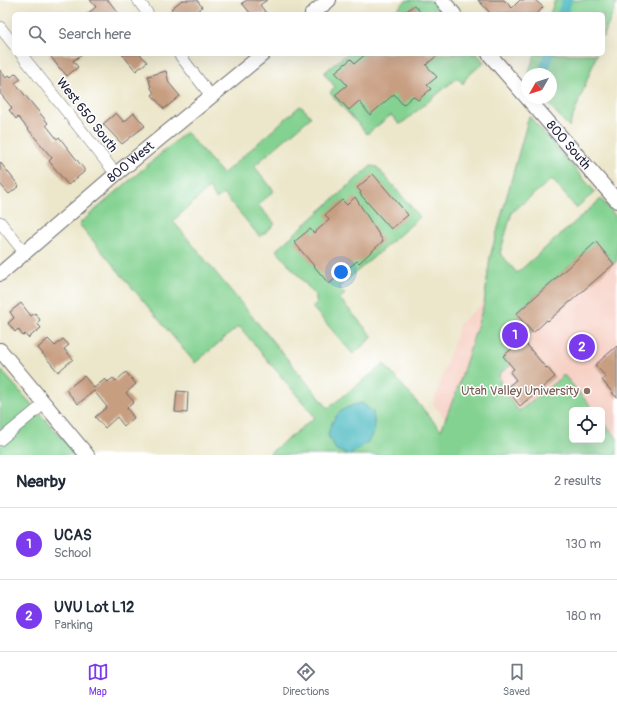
<!DOCTYPE html>
<style>
:root{--surface:#fff;--page:#f2f2f3;--text:#1f2937;--muted:#747a83;--line:#e0e1e3;--accent:#7c3aed}
body{margin:0;font-family:Pangolin,sans-serif;background:var(--page);color:var(--text)}
.controls{position:absolute;right:12px;bottom:12px;display:grid;overflow:hidden;border-radius:6px;box-shadow:0 4px 16px #0002}
.controls button{width:36px;height:36px;display:grid;place-items:center;padding:0;border:0;border-bottom:1px solid var(--line);background:var(--surface);color:var(--text);font:20px sans-serif}
.compass{position:absolute;left:521px;top:68px;width:36px;height:36px;border-radius:50%;background:var(--surface);box-shadow:0 4px 16px #0002;rotate:231deg}
.you{position:absolute;left:341px;top:272px;width:14px;height:14px;margin:-10px;border:3px solid #fff;border-radius:50%;background:#1a73e8;box-shadow:0 0 0 6px #1a73e833}
.badge{display:grid;place-items:center;width:26px;height:26px;border-radius:50%;background:var(--accent);color:#fff;font-size:13px;font-weight:700}
.pin{position:absolute;translate:-50% -50%;border:2px solid #fff;box-shadow:0 1px 4px #0006}
.list{margin:0;padding:0;list-style:none}
h2{display:flex;justify-content:space-between;align-items:center;height:52px;margin:0;padding:0 16px;font-size:17px}
h2 small{font-size:13px;font-weight:400;color:var(--muted)}
.list li{display:grid;grid-template-columns:26px 1fr auto;gap:12px;align-items:center;box-sizing:border-box;height:72px;padding:0 16px;border-top:1px solid var(--line)}
.list b{display:block;font-size:15px;white-space:nowrap}
.list p{margin:0;font-size:13px;white-space:nowrap;color:var(--muted)}
.list em{font-size:13px;font-style:normal;color:var(--muted)}
.icon{flex:none;width:22px;height:22px;fill:none;stroke:currentColor;stroke-width:2;stroke-linecap:round;stroke-linejoin:round}
.map{position:relative;flex:none;width:617px;height:455px;overflow:hidden}
.search{position:absolute;background:var(--surface);box-shadow:0 4px 16px #0002;left:12px;right:12px;top:12px;height:44px;display:flex;align-items:center;gap:10px;box-sizing:border-box;padding:0 14px;border-radius:6px;color:var(--muted);font-size:15px}
.sheet{height:196px;background:var(--surface)}
nav{display:flex;justify-content:space-around;align-items:center;box-sizing:border-box;height:56px;border-top:1px solid var(--line);background:var(--surface);font-size:11px;color:var(--muted)}
nav a{display:grid;justify-items:center;gap:2px}
nav .on{color:var(--accent)}
.map>svg:first-child{display:block}
</style>
<div class="map">
<svg width="617" height="455" viewBox="0 0 617 455">
<rect width="100%" height="100%" fill="#fff"/>
<filter id="ink" filterUnits="userSpaceOnUse"><feTurbulence type="fractalNoise" baseFrequency=".025" numOctaves="2"/><feDisplacementMap in="SourceGraphic" scale="8" xChannelSelector="R" yChannelSelector="G"/><feConvolveMatrix kernelMatrix="1 2 1 2 8 2 1 2 1" color-interpolation-filters="sRGB"/></filter>
<filter id="wash" filterUnits="userSpaceOnUse"><feTurbulence type="fractalNoise" baseFrequency=".012" numOctaves="4" result="noise"/><feDisplacementMap in="SourceGraphic" scale="16" xChannelSelector="R" yChannelSelector="G"/><feGaussianBlur stdDeviation="0.9" result="paint"/><feColorMatrix in="noise" values="0 0 0 0 0 0 0 0 0 0 0 0 0 0 0 0 0 1.4 0 .05"/><feComposite in="paint" operator="in"/></filter>
<g filter="url(#wash)">
<rect width="100%" height="100%" fill="#ece7cb"/>
<path fill="#f7d1c6" fill-rule="evenodd" d="M602 199 617 217V455H475L433 404 460 323ZM572 410H602V440H572Z"/>
<path fill="#83d291" stroke="#527a66" d="M407 0H430L442 14H391Z
M555 0H617V2L603 38V14H550Z
M346 54H477L484 62 466 78 463 84 457 78 401 124 398 123 391 115 367 134 330 93 335 87 324 73Z
M535 54H597L569 127 543 98H551V74H528Z
M300 106 305 110 311 117 254 166 274 191 258 205 275 224 260 237 224 194 216 199 209 188 173 221 328 408 384 364 441 430 459 384 484 304 490 257 529 116 595 192 576 208 552 179 512 212 500 253 517 273 601 199 617 218V261L614 264 596 243 516 313 532 331 503 356 511 365 499 374 501 388 519 411 564 375 594 410H572V440H602V420L617 438V455H271L270 453 315 417 239 326 195 363 79 224 186 132 223 174Z
M371 166 377 167 420 217 339 287 345 294 340 299 373 337 353 354 312 307 317 302 316 300V296L276 250Z
M0 369 77 455H0Z"/>
<path fill="#4ab9c1" stroke="#366e7e" d="M362 403 373 412 375 430 367 443 350 455 336 450 328 435C333 414 342 407 362 403Z"/>
<g fill="none" stroke-linecap="round" stroke-linejoin="round">
<path stroke="#4ab9c1" stroke-width="10" d="M562 14 567 0
M543 74 549 54"/>
</g>
<g id="blocks">
<path fill="#c89e81" d="M90 0H108L119 14H87L96 7Z
M182 0H197L202 7 194 14H175L171 9Z
M247 0H267L260 5 267 14H251L242 3Z
M478 0H504L512 8 520 0H535L543 7 537 14H491Z
M414 5 422 14H403Z
M49 54H82L73 61 78 67 67 76 61 69H60Z
M122 54H140L147 62 136 71Z
M366 54H439L426 65 437 77 427 85 431 89 418 100 413 96 403 105 394 94 370 115 359 101 349 110 335 95 347 85 335 72 351 59 355 63Z
M0 70 6 78 9 75 11 77 16 73 21 79 15 83 48 123 46 125 57 139 59 137 84 169V172L68 185 49 161 52 158 18 117 16 119 9 110 12 108 0 93Z
M166 71 169 83 180 96 164 109 152 95 154 93 151 88 148 76Z
M116 113 124 122 134 113 145 126 122 144 103 124Z
M0 162 19 186 9 194 0 184Z
M373 174 408 215 391 229 360 194 361 192 357 188Z
M355 197 383 241 359 263 357 261 329 284 294 242 310 229 314 233 329 220 325 215 342 200 347 205Z
M596 242 614 264 548 321 547 320 533 333 516 314Z
M21 303 31 316 35 313 40 320 37 323 41 328 28 338 25 334 23 336 18 329 15 332 8 323 14 318 10 312Z
M48 339 55 346 63 339 69 345 64 349 73 359 58 372 38 348Z
M523 340 546 368 547 367 555 377 520 406 506 388 516 380 510 372 514 369 503 356Z
M617 346V398L602 380 606 377 595 365Z
M126 372 136 384 126 393 134 402 127 408 134 418 124 426 117 417 105 428 95 417 107 407 94 391 78 404 66 390 84 376 94 388 105 379 108 382 113 378 116 381Z
M177 391 188 392 187 413 175 412Z"/>
</g>
</g>
<g filter="url(#ink)">
<use href="#blocks" fill-opacity="0" stroke="#69676d" stroke-width="1"/>
<g fill="none" stroke-linecap="round" stroke-linejoin="round">
<g stroke="#69676d" stroke-width="12">
<path id="minor" d="M138 0 148 14
M0 27 14 45
M21 54 116 174
M179 54 211 96
M0 222 24 252
M0 440 44 404"/>
</g>
<g stroke="#69676d" stroke-width="16">
<g id="tertiary">
<path d="M442 0 454 14"/>
<path d="M312 14 329 0"/>
<path id="s1" d="M489 54 617 201"/>
<path id="s2" d="M0 274 116 174 263 54"/>
<path d="M0 350 87 455"/>
</g>
</g>
<use href="#minor" stroke="#fff" stroke-width="11"/>
<use href="#tertiary" stroke="#fff" stroke-width="14"/>
</g>
</g>
<circle fill="#8d6e63" stroke="#fff" stroke-width="1.5" cx="587" cy="391" r="4"/>
<g text-anchor="middle" dominant-baseline="central" stroke-width="3" stroke-linejoin="round" paint-order="stroke">
<g font-size="13" fill="#22223b" stroke="#fff">
<text transform="translate(87 115) rotate(52)">West 650 South</text>
<text stroke="none"><textPath href="#s1" startOffset="121">800 South</textPath></text>
<text stroke="none"><textPath href="#s2" startOffset="172">800 West</textPath></text>
</g>
<g font-size="13" fill="#785e54" stroke="#fff" text-anchor="end">
<text x="579" y="391">Utah Valley University</text>
</g>
</g>
</svg>
<div class="controls">
<button><svg class="icon" aria-label="locate" viewBox="0 0 24 24"><circle cx="12" cy="12" r="6"/><path d="M12 2v4M12 18v4M2 12h4M18 12h4"/></svg></button>
</div>
<svg class="compass" viewBox="-18 -18 36 36"><path d="M0-13l5 13h-10z" fill="#e53935"/><path d="M0 13l5-13h-10z" fill="#747a83"/></svg>
<div class="you"></div>
<div class="pin badge" style="left:515px;top:335px">1</div>
<div class="pin badge" style="left:582px;top:347px">2</div>
<div class="search"><svg class="icon" aria-label="search" viewBox="0 0 24 24"><circle cx="10" cy="10" r="6"/><path d="M15 15l6 6"/></svg>Search here</div>
</div>
<section class="sheet">
<h2>Nearby<small>2 results</small></h2>
<ul class="list">
<li><span class="badge">1</span><div><b>UCAS</b><p>School</p></div><em>130 m</em></li>
<li><span class="badge">2</span><div><b>UVU Lot L12</b><p>Parking</p></div><em>180 m</em></li>
</ul>
</section>
<nav>
<a class="on"><svg class="icon" aria-label="map" viewBox="0 0 24 24"><path d="M3 6l6-2 6 2 6-2v14l-6 2-6-2-6 2zM9 4v14M15 6v14"/></svg>Map</a>
<a><svg class="icon" aria-label="directions" viewBox="0 0 24 24"><path d="M12 3l9 9-9 9-9-9zM9 14v-3h6M13 9l2 2-2 2"/></svg>Directions</a>
<a><svg class="icon" aria-label="saved" viewBox="0 0 24 24"><path d="M7 4h10v16l-5-4-5 4z"/></svg>Saved</a>
</nav>
